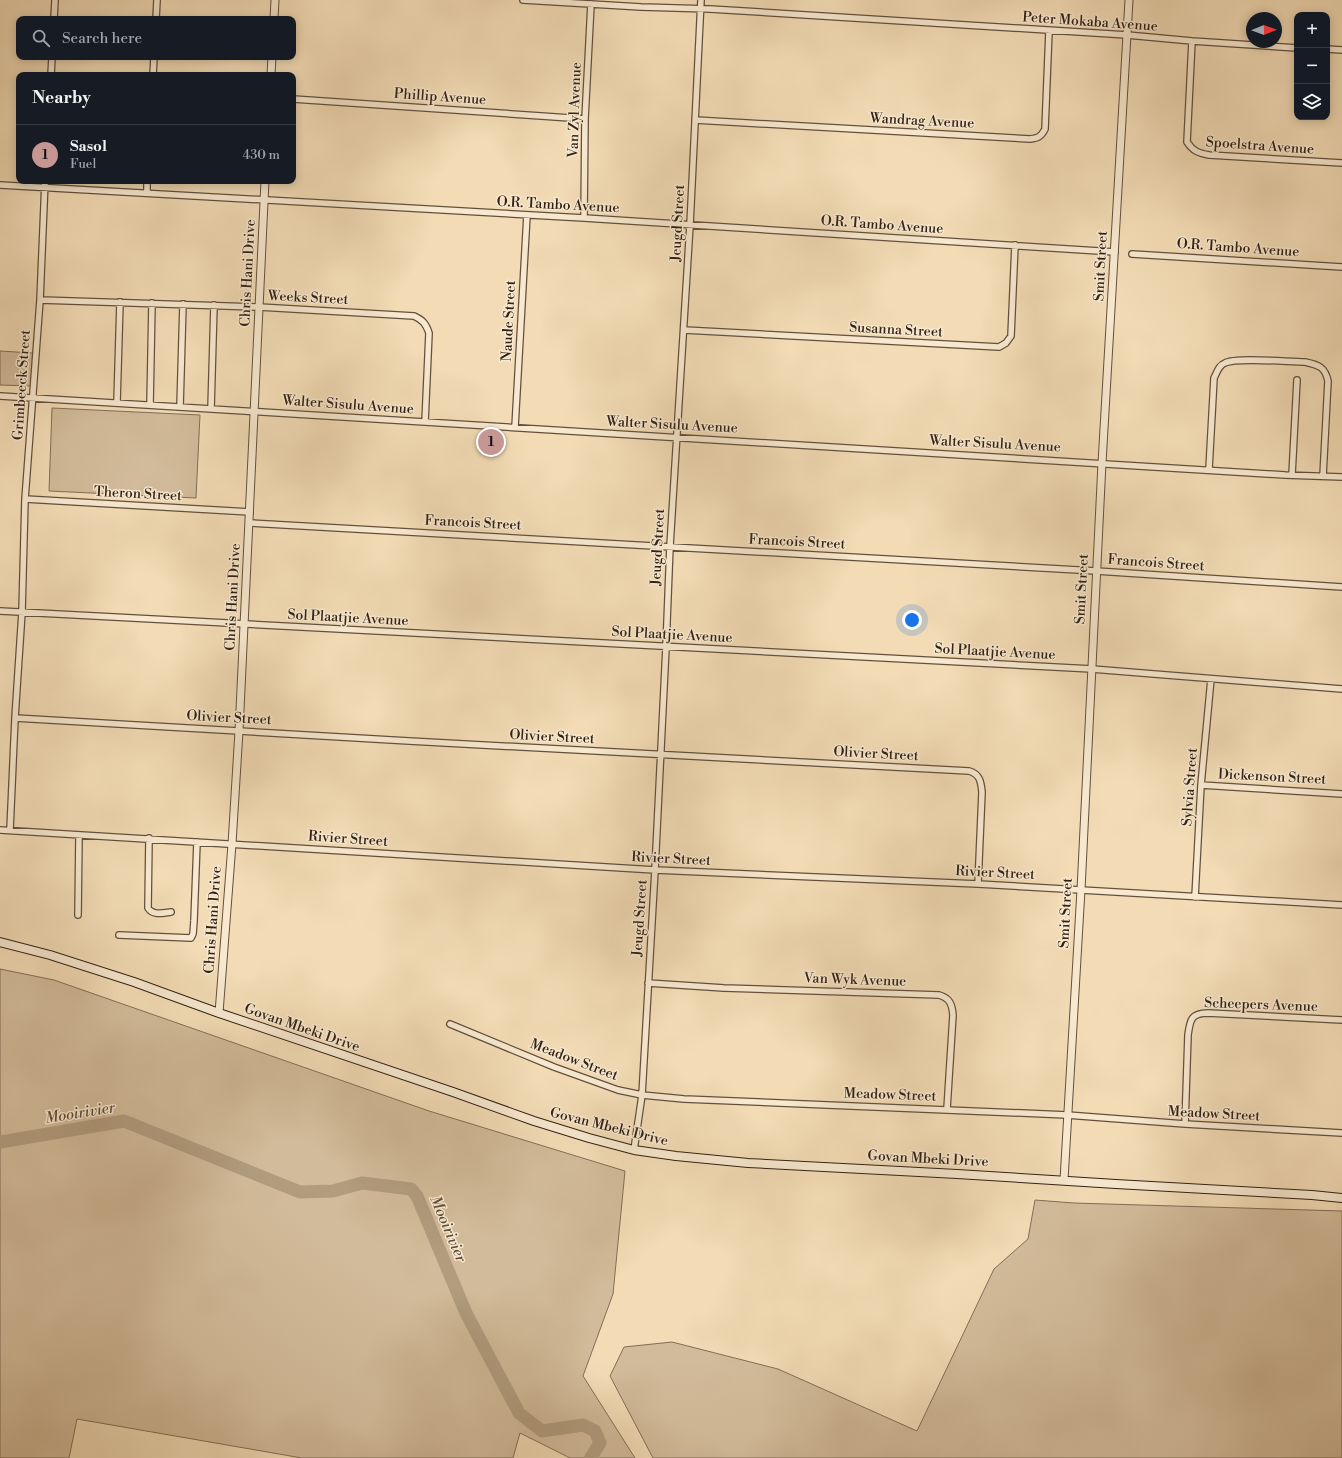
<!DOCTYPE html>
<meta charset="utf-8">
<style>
:root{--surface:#171b24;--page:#20242c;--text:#f1f3f6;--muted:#9ea1a6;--line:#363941;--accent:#c59692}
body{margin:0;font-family:"Libre Bodoni",serif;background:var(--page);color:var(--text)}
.controls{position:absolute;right:12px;top:12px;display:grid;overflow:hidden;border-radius:8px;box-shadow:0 2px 10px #0003}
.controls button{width:36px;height:36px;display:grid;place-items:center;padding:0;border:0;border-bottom:1px solid var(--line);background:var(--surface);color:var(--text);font:20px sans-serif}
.compass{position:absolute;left:1246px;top:12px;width:36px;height:36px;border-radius:50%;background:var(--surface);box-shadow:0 2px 10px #0003;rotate:89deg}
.you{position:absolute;left:912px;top:620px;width:14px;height:14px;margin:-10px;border:3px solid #fff;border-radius:50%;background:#1a73e8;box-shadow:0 0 0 6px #1a73e833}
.badge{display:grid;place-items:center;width:26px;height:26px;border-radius:50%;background:var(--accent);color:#111;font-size:13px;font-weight:700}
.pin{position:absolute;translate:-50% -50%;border:2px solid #fff;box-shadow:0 1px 4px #0006}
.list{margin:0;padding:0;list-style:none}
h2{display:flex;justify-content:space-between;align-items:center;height:52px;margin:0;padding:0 16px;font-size:17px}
h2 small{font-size:13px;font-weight:400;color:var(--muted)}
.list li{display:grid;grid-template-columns:26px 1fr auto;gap:12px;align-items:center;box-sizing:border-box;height:60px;padding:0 16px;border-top:1px solid var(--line)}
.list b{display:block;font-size:15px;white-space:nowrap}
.list p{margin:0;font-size:13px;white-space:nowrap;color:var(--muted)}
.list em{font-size:13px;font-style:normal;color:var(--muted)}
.icon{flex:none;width:22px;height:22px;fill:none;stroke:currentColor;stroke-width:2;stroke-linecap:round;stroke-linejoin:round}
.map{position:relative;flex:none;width:1342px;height:1458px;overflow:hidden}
.search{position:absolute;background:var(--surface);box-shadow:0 2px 10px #0003;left:16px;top:16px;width:280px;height:44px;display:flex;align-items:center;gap:10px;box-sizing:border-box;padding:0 14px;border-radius:8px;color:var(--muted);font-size:15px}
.panel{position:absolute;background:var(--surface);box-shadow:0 2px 10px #0003;left:16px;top:72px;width:280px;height:112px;border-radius:8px}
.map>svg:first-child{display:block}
</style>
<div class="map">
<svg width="1342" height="1458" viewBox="0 0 1342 1458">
<rect width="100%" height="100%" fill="#f2dbb5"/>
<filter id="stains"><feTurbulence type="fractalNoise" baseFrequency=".005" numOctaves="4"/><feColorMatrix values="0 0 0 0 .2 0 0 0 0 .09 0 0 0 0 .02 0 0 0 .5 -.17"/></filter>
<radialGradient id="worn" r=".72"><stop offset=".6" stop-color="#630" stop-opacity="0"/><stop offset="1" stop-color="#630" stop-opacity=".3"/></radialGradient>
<path fill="#d2bb9a" stroke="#826e57" d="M0 351 33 353 31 386 0 385Z
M52 408 200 415 196 498 49 491Z
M0 969 54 980 429 1111 625 1171 613 1294 583 1376 635 1458H570L520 1433 513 1458H302L77 1419 69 1458H0Z
M1035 1200 1074 1203 1342 1211V1458H653L610 1376 624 1347 672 1342 778 1369 917 1431 994 1269 1028 1239Z"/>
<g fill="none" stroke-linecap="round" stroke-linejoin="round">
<path stroke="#b19c7e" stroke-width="13" d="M0 1142 124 1121 300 1192 333 1191 362 1183 411 1189 417 1196 466 1313 519 1413 542 1431 583 1425 595 1431 600 1443 591 1457 592 1458"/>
<g stroke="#63503c" stroke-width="8">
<path id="minor" d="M523 0 641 7 710 9 1127 35 1192 41 1297 48
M54 19 55 0
M156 19 157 0
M1192 41 1187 142C1193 151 1198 153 1209 155L1342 163
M1327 49 1342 50
M51 75 52 57
M153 75 154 57
M293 99 585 119
M695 120 1030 139C1038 138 1041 137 1045 129L1049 31
M0 185 584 218 1115 252
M147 193V181
M584 218 585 119 591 4
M1132 254 1342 267
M40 300 259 307 414 316C423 320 426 324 429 333L425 422
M684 330 999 347 1006 343 1011 336 1015 245
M0 396 1285 475 1342 477
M117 402 120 302
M150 405 152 303
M180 407 183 304
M211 409 214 305
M515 427 527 215
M1209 469 1214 378C1217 372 1219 365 1225 363 1236 357 1289 362 1305 362 1319 365 1325 367 1328 381L1323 476
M1292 475 1297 380
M25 499 250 512
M250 523 1096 571 1342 587
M0 611 1092 669 1342 689
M15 718 409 741 969 771C980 774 981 782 982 792L978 884
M1201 785 1342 794
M0 830 655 870 978 884 1342 905
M10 830 15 718 22 612 25 499 40 300 45 181
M149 838 148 908C153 916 163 913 171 912
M1195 897 1201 785 1211 679
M78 915 79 835
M119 935 191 938 193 934 194 921 197 842
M648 983 724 988 939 995C949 998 952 1003 953 1015L947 1109
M450 1024 554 1067 618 1090 642 1095 684 1099 1067 1115 1185 1124 1342 1133
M1185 1124 1188 1035C1190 1020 1191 1013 1208 1013L1342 1020
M634 1150 642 1095 655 870 666 647 670 546 690 225 701 0"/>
</g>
<g stroke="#63503c" stroke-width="9">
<path id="tertiary" d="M274 19 275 0
M271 75 272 57
M219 1013 232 844 239 731 265 181
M1064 1180 1081 890 1102 463 1129 0"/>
</g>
<g stroke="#332114" stroke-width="10">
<path id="secondary" d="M0 942 50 955 134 982 219 1013 453 1092 534 1121 589 1138 634 1150 676 1156 748 1163 957 1174 1116 1184 1312 1195 1342 1198"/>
</g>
<use href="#minor" stroke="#f7e8cf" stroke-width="5.5"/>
<use href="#tertiary" stroke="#f7e8cf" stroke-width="7"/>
<use href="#secondary" stroke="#f7e8cf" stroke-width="8"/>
</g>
<g text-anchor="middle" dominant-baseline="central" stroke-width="3" stroke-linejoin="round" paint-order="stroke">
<g font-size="14" fill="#332114" stroke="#f7e8cf">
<text transform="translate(1090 22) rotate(4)">Peter Mokaba Avenue</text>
<text transform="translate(440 97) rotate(4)">Phillip Avenue</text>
<text transform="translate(575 110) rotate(-88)">Van Zyl Avenue</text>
<text transform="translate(922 121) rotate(3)">Wandrag Avenue</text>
<text transform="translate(1260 146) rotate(4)">Spoelstra Avenue</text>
<text transform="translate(558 205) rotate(3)">O.R. Tambo Avenue</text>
<text transform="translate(678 223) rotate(-87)">Jeugd Street</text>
<text transform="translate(882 225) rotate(4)">O.R. Tambo Avenue</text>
<text transform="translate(1238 248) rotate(4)">O.R. Tambo Avenue</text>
<text transform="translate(1101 266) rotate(-87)">Smit Street</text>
<text transform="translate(248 273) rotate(-87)">Chris Hani Drive</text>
<text transform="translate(308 298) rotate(3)">Weeks Street</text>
<text transform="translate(509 321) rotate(-87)">Naude Street</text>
<text transform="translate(896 330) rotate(3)">Susanna Street</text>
<text transform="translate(22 385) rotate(-86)">Grimbeeck Street</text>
<text transform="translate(348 405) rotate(4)">Walter Sisulu Avenue</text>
<text transform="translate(672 425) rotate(3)">Walter Sisulu Avenue</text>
<text transform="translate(995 444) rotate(3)">Walter Sisulu Avenue</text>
<text transform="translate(138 494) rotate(3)">Theron Street</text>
<text transform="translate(473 523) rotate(3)">Francois Street</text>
<text transform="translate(797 542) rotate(3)">Francois Street</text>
<text transform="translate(658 547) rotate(-87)">Jeugd Street</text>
<text transform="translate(1156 563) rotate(4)">Francois Street</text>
<text transform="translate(1082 589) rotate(-87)">Smit Street</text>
<text transform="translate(233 597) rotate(-87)">Chris Hani Drive</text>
<text transform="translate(348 618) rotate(3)">Sol Plaatjie Avenue</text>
<text transform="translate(672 635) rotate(3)">Sol Plaatjie Avenue</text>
<text transform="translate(995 652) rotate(3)">Sol Plaatjie Avenue</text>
<text transform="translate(229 718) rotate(3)">Olivier Street</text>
<text transform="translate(552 737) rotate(3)">Olivier Street</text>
<text transform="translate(876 754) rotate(3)">Olivier Street</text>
<text transform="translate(1272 777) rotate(3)">Dickenson Street</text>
<text transform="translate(1190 787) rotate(-86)">Sylvia Street</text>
<text transform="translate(348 839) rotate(4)">Rivier Street</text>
<text transform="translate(671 859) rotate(3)">Rivier Street</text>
<text transform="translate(995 873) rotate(3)">Rivier Street</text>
<text transform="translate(1066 913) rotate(-87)">Smit Street</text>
<text transform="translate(640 918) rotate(-86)">Jeugd Street</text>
<text transform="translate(213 920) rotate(-86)">Chris Hani Drive</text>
<text transform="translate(855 980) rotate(2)">Van Wyk Avenue</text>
<text transform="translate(1261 1005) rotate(2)">Scheepers Avenue</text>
<text transform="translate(302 1028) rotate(19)">Govan Mbeki Drive</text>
<text transform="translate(574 1060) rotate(21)">Meadow Street</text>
<text transform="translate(890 1095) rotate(2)">Meadow Street</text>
<text transform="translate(1214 1114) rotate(3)">Meadow Street</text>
<text transform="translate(609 1127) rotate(14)">Govan Mbeki Drive</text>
<text transform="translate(928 1159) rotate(3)">Govan Mbeki Drive</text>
</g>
<g font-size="15" font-style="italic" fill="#5f4c39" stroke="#f7e8cf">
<text transform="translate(80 1113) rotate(-9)">Mooirivier</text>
<text transform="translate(448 1229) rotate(67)">Mooirivier</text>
</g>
</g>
<rect width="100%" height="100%" filter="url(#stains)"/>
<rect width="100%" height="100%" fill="url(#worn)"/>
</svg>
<div class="controls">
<button>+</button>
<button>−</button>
<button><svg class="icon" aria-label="layers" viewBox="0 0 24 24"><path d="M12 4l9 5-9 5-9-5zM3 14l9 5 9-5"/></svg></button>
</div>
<svg class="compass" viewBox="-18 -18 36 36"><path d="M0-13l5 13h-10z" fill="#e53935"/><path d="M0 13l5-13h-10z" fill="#9ea1a6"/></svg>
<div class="you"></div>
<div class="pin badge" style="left:491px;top:442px">1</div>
<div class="search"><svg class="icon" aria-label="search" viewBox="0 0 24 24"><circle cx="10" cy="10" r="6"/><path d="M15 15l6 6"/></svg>Search here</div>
<section class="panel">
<h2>Nearby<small></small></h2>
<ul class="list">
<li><span class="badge">1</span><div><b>Sasol</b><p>Fuel</p></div><em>430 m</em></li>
</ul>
</section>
</div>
